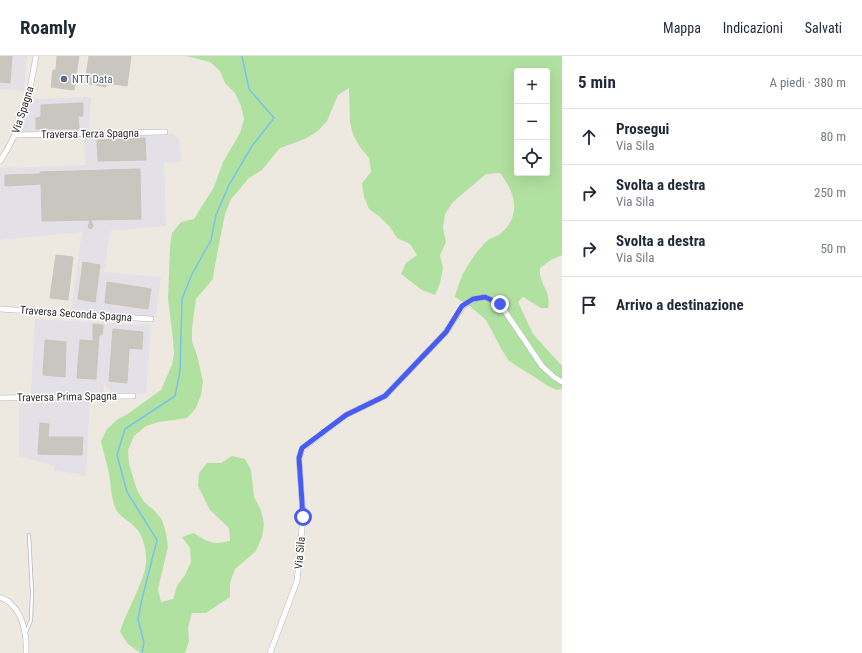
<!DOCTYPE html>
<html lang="it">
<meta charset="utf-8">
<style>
:root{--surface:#fff;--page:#f2f2f3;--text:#1f2937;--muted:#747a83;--line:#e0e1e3}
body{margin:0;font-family:"Roboto Condensed",sans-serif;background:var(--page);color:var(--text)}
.controls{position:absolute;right:12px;top:12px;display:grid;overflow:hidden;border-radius:4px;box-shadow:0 4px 16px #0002}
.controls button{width:36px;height:36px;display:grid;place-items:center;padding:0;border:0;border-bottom:1px solid var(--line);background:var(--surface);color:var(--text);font:20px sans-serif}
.stop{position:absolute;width:12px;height:12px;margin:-9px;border:3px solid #495cf2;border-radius:50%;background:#fff}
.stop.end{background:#495cf2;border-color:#fff;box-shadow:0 1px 4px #0008}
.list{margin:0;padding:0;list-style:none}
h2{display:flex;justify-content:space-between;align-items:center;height:52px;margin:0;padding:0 16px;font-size:17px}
h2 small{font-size:13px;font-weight:400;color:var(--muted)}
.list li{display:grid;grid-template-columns:26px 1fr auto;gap:12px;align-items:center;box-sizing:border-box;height:56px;padding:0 16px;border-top:1px solid var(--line)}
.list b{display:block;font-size:15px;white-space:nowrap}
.list p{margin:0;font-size:13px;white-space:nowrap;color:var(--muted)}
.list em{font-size:13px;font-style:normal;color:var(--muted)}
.icon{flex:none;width:22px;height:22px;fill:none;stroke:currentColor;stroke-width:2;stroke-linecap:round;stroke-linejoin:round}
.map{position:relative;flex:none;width:562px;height:597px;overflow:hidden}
header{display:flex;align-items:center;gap:24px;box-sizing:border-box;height:56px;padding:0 20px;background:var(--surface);border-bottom:1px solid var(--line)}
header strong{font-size:19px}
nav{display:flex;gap:22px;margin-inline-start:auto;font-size:14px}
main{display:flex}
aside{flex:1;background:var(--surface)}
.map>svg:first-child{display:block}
</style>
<header>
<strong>Roamly</strong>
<nav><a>Mappa</a><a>Indicazioni</a><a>Salvati</a></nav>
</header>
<main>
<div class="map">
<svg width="562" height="597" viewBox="0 0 562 597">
<rect width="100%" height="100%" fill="#eee9e0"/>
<path fill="#e3e0e7" d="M0 0H28L26 7 24 35 0 33Z
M91 41 89 75 19 77 31 43Z
M173 78 179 82 181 106 164 107 166 170 110 175 104 216 161 221 156 261 71 255 82 176 0 184V112L85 109 84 82Z
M35 263 151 269 146 338H110V333L107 331 104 327 103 339 31 338Z
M90 344 86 420 75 417 54 415V410L19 400V348Z"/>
<path fill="#b1e1a0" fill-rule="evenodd" d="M186 0H562V199L551 204 540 212C538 228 552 235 548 252H541L523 241 518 246 533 278 562 310V333L557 334 550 331 509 305 502 294 486 264 471 251 455 241C459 221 473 198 487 185 491 181 497 181 501 177 522 159 515 136 500 117L486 118 453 146 445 158 443 172 446 186 440 199 443 212 440 227 435 239 422 234 401 218 406 207 417 199 410 188 397 182 390 171 380 161 369 153 364 141 362 127 371 116 369 102 360 91 353 79 350 66 349 32 338 39 327 65 318 75 305 83 280 92 262 114 249 122 231 143 225 158 215 209 213 223 196 243 192 272V286L197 299 203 326 201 339 196 352 187 362 159 366 146 370 134 380 128 394 129 408 137 434 144 446 154 454 162 464 166 477 168 491 158 533 161 546 173 543 177 530 185 519 191 506 190 492 182 481 194 477C209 487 213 489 230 485L229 472 210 454 198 430 199 417 207 407H221L232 400 245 403 251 414 254 441 261 454 264 468 262 481 256 495 235 513 230 527V541L206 557H192L188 571 189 585 185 597H140L127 587 120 576C126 555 144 527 146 507 147 495 143 478 134 470 128 464 118 460 115 451 111 440 111 429 109 418 107 406 103 396 101 385L107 373 117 364 129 357 161 334 172 309 174 297 173 283 168 243 170 190 172 177 181 166 194 163 214 131 223 106 240 77 244 63 241 50 235 37 225 27 220 15 210 6ZM517 15H547V117H517Z"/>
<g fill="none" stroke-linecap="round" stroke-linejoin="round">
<path stroke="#79c3ea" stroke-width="1.5" d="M142 597 144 587 138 563 142 543 157 484 127 436 117 399 125 373 175 340 180 315 182 243 192 218 211 184 216 159 229 129 252 90 274 62 249 33 242 0"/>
</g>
<path fill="#c9c6bf" stroke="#c9c5ba" d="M0 0H12L10 27 0 26Z
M57 0H79L74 34 51 31 53 14H56Z
M89 0H131L127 30 107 27 106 31 85 27Z
M83 47V60H78L79 73H36V62L41 61V49Z
M145 82 146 104 98 105 97 84Z
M140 113 141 163 91 164 93 170 91 173 88 171 90 164 42 165 41 128 5 130V119L40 118V116Z
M56 199 73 201 68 244 50 242Z
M83 206 100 209 95 246 78 243Z
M107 226 151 233 148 253 105 247Z
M93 268 103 269 102 279H99L96 323 77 322 80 284 93 285Z
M113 273 143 276 142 293 129 292 127 327 109 325Z
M45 284 66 286 65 321 43 319Z
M40 367 49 368 48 381H83L82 399 38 398Z"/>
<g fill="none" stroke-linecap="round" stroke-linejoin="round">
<g stroke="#b4b5bf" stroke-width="4">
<path id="lane" d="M26 576 31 564 32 536 29 479"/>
</g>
<g stroke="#b4b5bf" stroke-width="6">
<path id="street" d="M15 79 165 76
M0 105C22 73 30 37 36 0
M0 253 151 263
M0 342 133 340
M0 541C4 543 9 545 11 548 24 560 27 581 26 597
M270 597 297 525 303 461 299 402 302 393 346 359 385 340 446 276 463 250 473 243 485 241 500 248 542 310 554 321 562 326"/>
</g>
<use href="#lane" stroke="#fff" stroke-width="2.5"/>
<use href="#street" stroke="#fff" stroke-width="5"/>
</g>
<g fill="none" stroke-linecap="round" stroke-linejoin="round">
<path stroke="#495cf2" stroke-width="5" d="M303 461 299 402 302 392 346 359 385 340 446 276 462 250 473 243 485 241 500 248"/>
</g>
<circle fill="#5c6f8a" stroke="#fff" stroke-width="1.5" cx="64" cy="23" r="4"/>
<g text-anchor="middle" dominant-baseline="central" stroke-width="3" stroke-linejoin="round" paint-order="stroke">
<g font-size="11" fill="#4e5e75" stroke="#fff" text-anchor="start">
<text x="72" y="23">NTT Data</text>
</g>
<g font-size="11" fill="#2d2d2d" stroke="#fff">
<text transform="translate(23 54) rotate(-72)">Via Spagna</text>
<text transform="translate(90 78) rotate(-1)">Traversa Terza Spagna</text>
<text transform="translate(76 258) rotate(4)">Traversa Seconda Spagna</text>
<text transform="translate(67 341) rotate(-1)">Traversa Prima Spagna</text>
<text transform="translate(300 497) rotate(-85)">Via Sila</text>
</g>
</g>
</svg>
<div class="controls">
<button>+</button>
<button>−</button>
<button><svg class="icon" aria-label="locate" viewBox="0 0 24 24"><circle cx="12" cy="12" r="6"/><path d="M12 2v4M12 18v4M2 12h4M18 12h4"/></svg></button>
</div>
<div class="stop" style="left:303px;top:461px"></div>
<div class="stop end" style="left:500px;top:248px"></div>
</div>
<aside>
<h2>5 min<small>A piedi · 380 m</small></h2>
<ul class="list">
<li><svg class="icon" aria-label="ahead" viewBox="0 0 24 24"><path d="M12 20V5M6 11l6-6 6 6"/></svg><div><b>Prosegui</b><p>Via Sila</p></div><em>80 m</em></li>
<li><svg class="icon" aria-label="right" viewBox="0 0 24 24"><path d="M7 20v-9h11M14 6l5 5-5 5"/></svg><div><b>Svolta a destra</b><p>Via Sila</p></div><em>250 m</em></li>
<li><svg class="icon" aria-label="right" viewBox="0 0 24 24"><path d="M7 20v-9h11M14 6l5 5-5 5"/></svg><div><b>Svolta a destra</b><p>Via Sila</p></div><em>50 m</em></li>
<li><svg class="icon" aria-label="arrive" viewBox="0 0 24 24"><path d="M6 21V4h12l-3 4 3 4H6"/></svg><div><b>Arrivo a destinazione</b></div></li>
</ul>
</aside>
</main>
